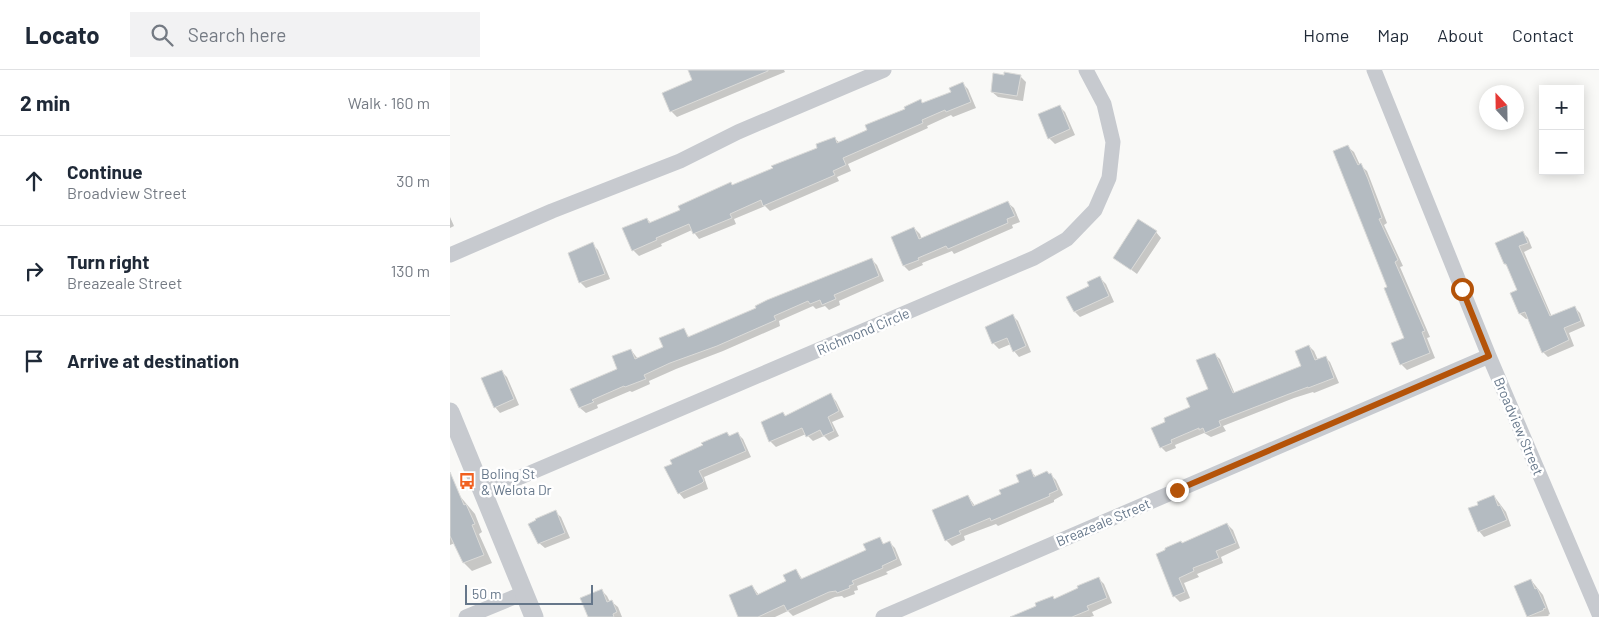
<!DOCTYPE html>
<meta charset="utf-8">
<style>
:root{--surface:#fff;--page:#f2f2f3;--text:#1f2937;--muted:#747a83;--line:#e0e1e3}
body{margin:0;font-family:Barlow,sans-serif;background:var(--page);color:var(--text)}
.controls{position:absolute;right:15px;top:15px;display:grid;overflow:hidden;border-radius:0px;box-shadow:0 2px 12px #0003}
.controls button{width:45px;height:45px;display:grid;place-items:center;padding:0;border:0;border-bottom:1px solid var(--line);background:var(--surface);color:var(--text);font:25px sans-serif}
.compass{position:absolute;left:1029px;top:15px;width:45px;height:45px;border-radius:50%;background:var(--surface);box-shadow:0 2px 12px #0003;rotate:338deg}
.scale{position:absolute;left:15px;bottom:12px;width:128px;box-sizing:border-box;padding-left:5px;border:2px solid #66778a;border-top:0;font-size:14px;line-height:18px;white-space:nowrap;color:#66778a;-webkit-text-stroke:4px #fff;paint-order:stroke}
.stop{position:absolute;width:15px;height:15px;margin:-11px;border:4px solid #b45309;border-radius:50%;background:#fff}
.stop.end{background:#b45309;border-color:#fff;box-shadow:0 1px 5px #0008}
.list{margin:0;padding:0;list-style:none}
h2{display:flex;justify-content:space-between;align-items:center;height:65px;margin:0;padding:0 20px;font-size:21px}
h2 small{font-size:16px;font-weight:400;color:var(--muted)}
.list li{display:grid;grid-template-columns:32px 1fr auto;gap:15px;align-items:center;box-sizing:border-box;height:90px;padding:0 20px;border-top:1px solid var(--line)}
.list b{display:block;font-size:19px;white-space:nowrap}
.list p{margin:0;font-size:16px;white-space:nowrap;color:var(--muted)}
.list em{font-size:16px;font-style:normal;color:var(--muted)}
.icon{flex:none;width:28px;height:28px;fill:none;stroke:currentColor;stroke-width:2;stroke-linecap:round;stroke-linejoin:round}
.map{position:relative;flex:none;width:1149px;height:547px;overflow:hidden}
header{display:flex;align-items:center;gap:30px;box-sizing:border-box;height:70px;padding:0 25px;background:var(--surface);border-bottom:1px solid var(--line)}
header strong{font-size:24px}
nav{display:flex;gap:28px;margin-inline-start:auto;font-size:18px}
.search{width:350px;height:45px;background:var(--page);display:flex;align-items:center;gap:12px;box-sizing:border-box;padding:0 18px;border-radius:0px;color:var(--muted);font-size:19px}
main{display:flex}
aside{flex:1;background:var(--surface)}
.map>svg:first-child{display:block}
</style>
<header>
<strong>Locato</strong>
<div class="search"><svg class="icon" aria-label="search" viewBox="0 0 24 24"><circle cx="10" cy="10" r="6"/><path d="M15 15l6 6"/></svg>Search here</div>
<nav><a>Home</a><a>Map</a><a>About</a><a>Contact</a></nav>
</header>
<main>
<aside>
<h2>2 min<small>Walk · 160 m</small></h2>
<ul class="list">
<li><svg class="icon" aria-label="ahead" viewBox="0 0 24 24"><path d="M12 20V5M6 11l6-6 6 6"/></svg><div><b>Continue</b><p>Broadview Street</p></div><em>30 m</em></li>
<li><svg class="icon" aria-label="right" viewBox="0 0 24 24"><path d="M7 20v-9h11M14 6l5 5-5 5"/></svg><div><b>Turn right</b><p>Breazeale Street</p></div><em>130 m</em></li>
<li><svg class="icon" aria-label="arrive" viewBox="0 0 24 24"><path d="M6 21V4h12l-3 4 3 4H6"/></svg><div><b>Arrive at destination</b></div></li>
</ul>
</aside>
<div class="map">
<svg width="1149" height="547" viewBox="0 0 1149 547">
<rect width="100%" height="100%" fill="#f9f9f7"/>
<path fill="#0003" d="M264 0H334L335 2 227 47 221 41 244 11Z
M570 6 576 12 573 31 548 27 542 22Z
M512 13 518 19 526 38 503 47 501 45 477 56 478 58 398 94 401 101 387 107 389 111 320 141 315 136 284 149 286 154 249 169 242 160 211 174 212 176 189 186 183 180 197 149 201 153 369 79 384 68 390 73 457 40 470 31 474 34 503 23Z
M610 37 615 42 625 65 605 74 599 68Z
M898 77 904 82 910 95 917 101 937 153 934 155 953 196 950 197 980 267 977 268 985 288 957 300 951 294 956 268 939 217Z
M558 133 564 138 570 152 562 155 563 158 504 184 502 181 472 193 473 195 459 201 454 196 464 158 470 164 472 170Z
M0 147 4 156 0 158Z
M706 162 711 168 687 204 664 187Z
M1072 162 1078 168 1082 178 1074 182 1102 247 1124 237 1130 243 1135 256 1119 263 1124 276 1098 287 1093 282 1079 248 1076 249 1070 244 1062 223 1068 220 1059 198 1055 194Z
M142 174 148 180 160 209 136 218 130 212Z
M421 189 427 195 434 211 389 231 390 235 379 240 375 236 366 239 363 236 329 251 330 256 273 281 226 299 199 311 200 314 182 322 180 321 147 335 148 338 136 343 130 338 122 320 169 300 181 280 188 289 215 278 233 259 240 268Z
M650 208 656 214 664 232 630 247 625 242 641 217Z
M562 245 568 251 581 282 569 287 564 281 561 274 549 279 543 273Z
M859 276 864 281 868 290 875 287 880 292 889 313 864 323 863 322 844 328 773 356 776 361 761 367 754 363 725 375 726 378 716 382 711 377 742 338 759 320 764 284 770 289 785 324 852 296Z
M51 301 57 307 69 335 50 343 45 337Z
M380 325 386 331 394 347 382 352 389 366 379 371 374 366 363 371 356 364 326 377 320 371 333 343 336 347Z
M277 363 281 367 288 364 293 369 301 387 254 407 258 419 234 429 229 423 223 394Z
M580 400 586 407 601 405 606 410 613 425 604 430V432L548 456 546 454 514 466 515 470 502 476 496 470 518 426 525 436 552 424 570 412Z
M9 425 25 444 32 462 29 464 42 493 22 501 14 493 5 473 0 475V429Z
M1044 426 1056 442 1061 456 1034 467 1029 461V435Z
M105 442 111 447 120 468 95 478 89 473Z
M777 454 783 460 790 478 771 487 773 493 747 504 749 507 734 513 740 528 730 532 724 526 733 475Z
M429 469 435 475 440 473 445 478 452 495 436 502 438 504 407 516 408 520 404 521 405 524 394 528 392 526 385 527 343 546 338 541 325 547H290L302 516 309 525 338 512 346 500 353 510 417 480Z
M648 508 654 514 662 533 642 542 644 546 640 547H562L605 530Z
M1081 510 1093 525 1100 544 1098 545 1099 546 1078 547 1065 517Z
M152 521 157 526 160 532H162L168 537 172 547H140Z"/>
<path fill="#b4bbc1" stroke="#dbdbd9" d="M238 0H318V1L220 42 212 23 242 10Z
M554 2 571 5 567 26 541 22 543 3 554 5Z
M513 12 521 32 496 42 495 40 472 50 473 53 393 88 396 95 383 101 385 105 313 136 311 130 280 144 282 148 243 164 239 154 206 168 207 170 182 181 172 158 197 148 199 153 230 140 228 136 281 112 282 115 323 98 321 96 367 78 366 74 385 67 387 73 417 60 415 55 455 39 454 37 471 29 472 33 501 22 499 18Z
M610 35 620 59 598 69 588 44Z
M898 75 908 95 911 93 918 109 932 148 929 149 948 190 945 192 975 261 972 262 980 283 950 295 941 273 954 268 934 218 937 217 883 81Z
M558 131 565 146 557 149 558 153 498 179 496 176 468 188 469 190 453 196 441 167 464 157 469 169Z
M688 149 707 161 681 200 663 188Z
M1073 161 1078 173 1069 176 1100 246 1125 236 1131 251 1114 258 1119 270 1092 283 1075 242 1069 244 1060 223 1067 220 1056 194H1054L1045 173Z
M143 172 155 204 129 213 118 183Z
M422 188 429 206 384 225 386 229 372 235 370 230 360 234 358 231 324 246 326 250 267 276 220 293 194 305 196 309 175 317 174 316 142 330 144 332 129 338 120 319 167 299 162 286 181 279 185 289 213 277 209 268 234 258 238 267 306 238 305 236 317 230Z
M650 206 659 226 624 242 616 227 639 216 637 212Z
M563 244 576 276 563 282 557 268 542 274 535 257Z
M859 275 865 290 876 286 884 308 858 318V317L839 324 769 351 771 356 755 363 753 358 749 360V358L721 370 722 373 710 378 701 358 715 352 714 348 740 337 736 328 758 319 746 290 765 283 783 323 851 296 845 281Z
M52 300 64 329 44 338 31 308Z
M381 323 389 341 378 347 384 361 373 366 370 360 356 367 352 358 319 372 311 352 333 342 335 346Z
M277 362 279 366 288 362 296 381 249 401 254 411 252 413 228 424 214 397 222 394 220 390 253 375 251 373Z
M581 399 584 407 597 401 599 404 601 403 608 420 599 424 600 426 541 451 540 448 509 461 511 464 495 471 482 440 518 425 523 436 551 424 549 420 569 412 566 405Z
M0 402 14 435 16 434 25 454 22 455 34 485 13 493 0 466Z
M1044 425 1048 436 1050 435 1057 450 1028 462 1018 438 1028 435 1027 432Z
M106 440 115 463 88 474 78 454 86 450 85 449Z
M777 453 786 473 766 481 769 488 743 498 744 501 729 508 735 522 723 527 706 484 715 480V478L731 471 732 473Z
M430 467 433 474 440 471 447 489 432 496 433 498 402 511 404 514 399 516 400 518 387 523 386 521 379 522 337 541 334 535 308 547H288L279 525 302 515 307 525 336 511 333 505 346 499 351 509 416 480 413 474Z
M649 507 657 528 637 536 639 540 622 547H560L586 536 585 533 603 526 604 529 628 518 627 516Z
M1081 509 1085 519 1087 518 1096 538 1093 539 1094 540 1077 547 1064 516Z
M152 519 157 532 162 530 167 542 163 544 164 547H138L130 528Z"/>
<g fill="none" stroke-linecap="round" stroke-linejoin="round">
<path stroke="#c7cacf" stroke-width="15" d="M924 0 1039 286 1149 544
M0 185 102 141 230 91 288 62 434 0
M33 423 584 188 617 169 645 140 659 108 663 72 654 34 636 0
M16 547 74 523
M433 547 1039 286"/>
<path stroke="#c7cacf" stroke-width="19" d="M0 342 84 547"/>
</g>
<g fill="none" stroke-linecap="round" stroke-linejoin="round">
<path stroke="#b45309" stroke-width="6" d="M727 420 1039 286 1012 219"/>
</g>
<defs>
<g id="bus-bare" transform="scale(1.35)"><path d="M-5-6H5V4H4V6H2V4H-2V6H-4V4H-5ZM-3.5-4V0h7V-4ZM-3.5 1.2v1.5H-2V1.2ZM2 1.2v1.5H3.5V1.2Z" fill="#f1601f" stroke="#fff" stroke-width="2.5" paint-order="stroke"/></g>
</defs>
<g fill-rule="evenodd">
<use href="#bus-bare" x="17" y="411"/>
</g>
<g text-anchor="middle" dominant-baseline="central" stroke-width="5" stroke-linejoin="round" paint-order="stroke">
<g font-size="14" fill="#66778a" stroke="#fff">
<text transform="translate(413 261) rotate(-23)">Richmond Circle</text>
<text transform="translate(1069 356) rotate(67)">Broadview Street</text>
<text transform="translate(653 452) rotate(-23)">Breazeale Street</text>
</g>
<g font-size="14" fill="#66778a" stroke="#fff" text-anchor="start">
<text x="31" y="403">Boling St<tspan x="31" dy="16">&amp; Welota Dr</tspan></text>
</g>
</g>
</svg>
<div class="controls">
<button>+</button>
<button>−</button>
</div>
<svg class="compass" viewBox="-18 -18 36 36"><path d="M0-13l5 13h-10z" fill="#e53935"/><path d="M0 13l5-13h-10z" fill="#747a83"/></svg>
<div class="scale">50 m</div>
<div class="stop" style="left:1012px;top:219px"></div>
<div class="stop end" style="left:727px;top:420px"></div>
</div>
</main>
